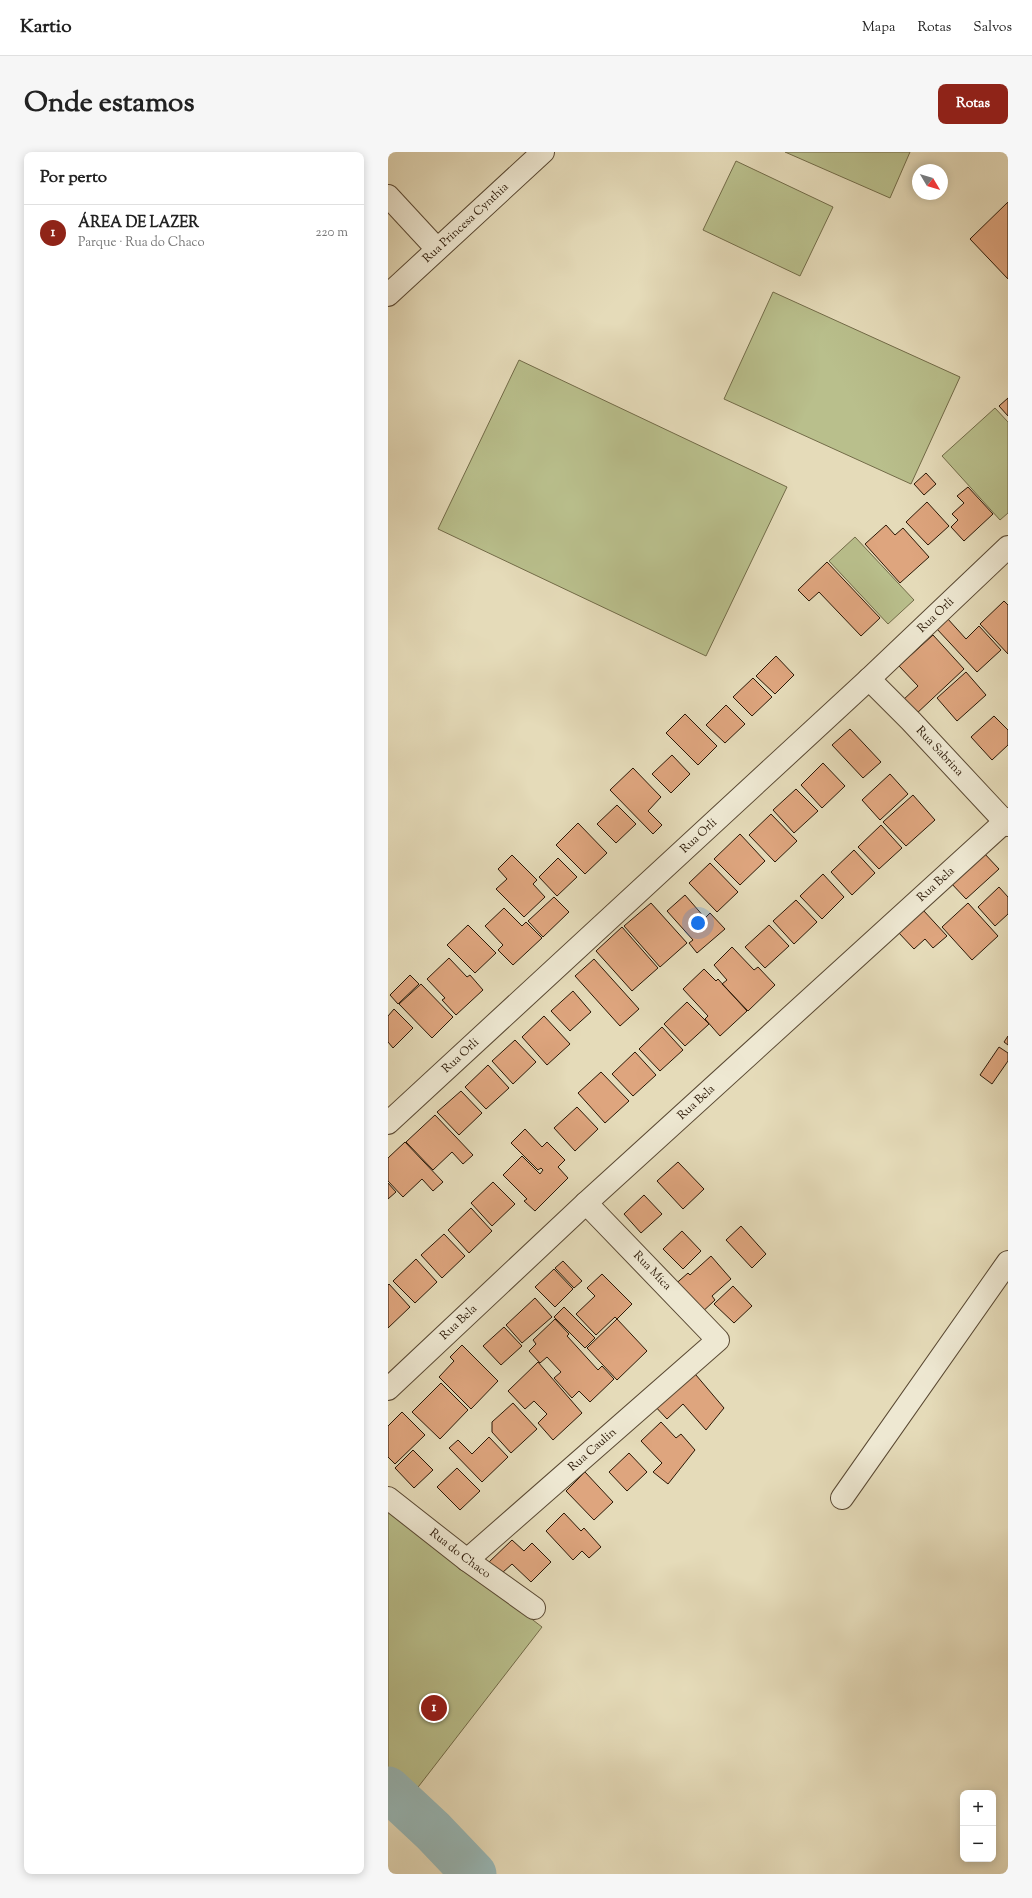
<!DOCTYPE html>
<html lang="pt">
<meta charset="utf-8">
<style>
:root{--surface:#fff;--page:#f6f6f6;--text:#222;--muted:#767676;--line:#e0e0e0;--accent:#8f2418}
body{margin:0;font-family:"Sorts Mill Goudy",serif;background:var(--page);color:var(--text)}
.controls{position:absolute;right:12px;bottom:12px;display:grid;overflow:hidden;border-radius:8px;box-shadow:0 2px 10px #0003}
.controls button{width:36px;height:36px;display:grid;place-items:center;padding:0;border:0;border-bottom:1px solid var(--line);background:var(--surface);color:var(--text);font:20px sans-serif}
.compass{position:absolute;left:524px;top:12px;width:36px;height:36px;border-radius:50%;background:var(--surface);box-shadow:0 2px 10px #0003;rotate:128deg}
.you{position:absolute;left:310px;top:771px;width:14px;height:14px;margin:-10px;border:3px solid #fff;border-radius:50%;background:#1a73e8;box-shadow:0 0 0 6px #1a73e833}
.badge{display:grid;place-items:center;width:26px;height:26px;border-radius:50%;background:var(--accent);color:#fff;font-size:13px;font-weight:700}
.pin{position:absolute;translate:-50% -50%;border:2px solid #fff;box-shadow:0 1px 4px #0006}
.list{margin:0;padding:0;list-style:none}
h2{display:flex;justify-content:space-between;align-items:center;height:52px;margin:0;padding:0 16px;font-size:17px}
h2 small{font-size:13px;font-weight:400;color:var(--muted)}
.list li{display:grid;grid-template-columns:26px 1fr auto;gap:12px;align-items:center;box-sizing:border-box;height:56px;padding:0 16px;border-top:1px solid var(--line)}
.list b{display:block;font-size:15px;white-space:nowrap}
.list p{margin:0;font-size:13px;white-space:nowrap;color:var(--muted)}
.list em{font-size:13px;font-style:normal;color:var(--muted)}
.map{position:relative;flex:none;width:620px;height:1722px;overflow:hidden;border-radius:8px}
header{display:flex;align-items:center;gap:24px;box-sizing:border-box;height:56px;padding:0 20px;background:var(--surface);border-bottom:1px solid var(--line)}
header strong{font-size:19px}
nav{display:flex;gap:22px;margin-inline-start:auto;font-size:14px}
.intro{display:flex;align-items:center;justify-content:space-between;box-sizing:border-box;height:96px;padding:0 24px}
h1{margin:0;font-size:28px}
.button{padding:10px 18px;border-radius:8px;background:var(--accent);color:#fff;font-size:14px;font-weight:700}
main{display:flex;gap:24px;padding:0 24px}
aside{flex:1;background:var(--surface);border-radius:8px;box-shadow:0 2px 10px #0003}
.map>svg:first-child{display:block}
</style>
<header>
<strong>Kartio</strong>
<nav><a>Mapa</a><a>Rotas</a><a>Salvos</a></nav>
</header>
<div class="intro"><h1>Onde estamos</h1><a class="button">Rotas</a></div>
<main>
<aside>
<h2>Por perto<small></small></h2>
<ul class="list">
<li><span class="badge">1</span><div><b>ÁREA DE LAZER</b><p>Parque · Rua do Chaco</p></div><em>220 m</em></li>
</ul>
</aside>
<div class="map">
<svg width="620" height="1722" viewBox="0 0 620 1722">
<rect width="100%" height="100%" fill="#e5dbb9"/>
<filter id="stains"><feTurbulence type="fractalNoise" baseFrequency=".005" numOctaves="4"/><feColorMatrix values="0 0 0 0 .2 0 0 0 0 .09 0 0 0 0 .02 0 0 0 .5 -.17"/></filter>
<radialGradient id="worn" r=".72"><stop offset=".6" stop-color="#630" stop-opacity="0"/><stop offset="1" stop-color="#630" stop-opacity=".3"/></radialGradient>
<path fill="#b9bf8c" stroke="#726b48" d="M397 0H522L502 46Z
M348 9 445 55 412 124 315 78Z
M385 140 572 225 523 332 336 247Z
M131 208 399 335 318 504 50 377Z
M607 256 620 270V361L612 368 554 304Z
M467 385 526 448 500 472 441 409Z
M0 1356 154 1475 17 1652 0 1637Z"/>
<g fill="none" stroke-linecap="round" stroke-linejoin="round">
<path stroke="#99b9b8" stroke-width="45" d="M0 1637 45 1679 86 1722"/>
</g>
<path fill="#dea57e" stroke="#2a1705" d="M620 50V127L582 87Z
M620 246V264L611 254Z
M538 321 548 332 536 343 526 332Z
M580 335 605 362 576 389 563 375 570 368 564 362 576 351 569 344Z
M539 350 561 374 540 393 518 370Z
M498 373 507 383 515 376 541 405 512 431 477 392Z
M439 410 492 466 473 484 431 440 421 449 410 438Z
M616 449 620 453V502L592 472Z
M559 466 578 487 591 474 613 498 589 520 548 476Z
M545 483 576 517 527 563 514 549 530 534 511 514Z
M388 504 406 523 387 542 368 524Z
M578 520 598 543 569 569 549 546Z
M365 526 384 545 364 564 345 545Z
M338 553 357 572 337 591 318 573Z
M297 562 329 594 310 613 278 581Z
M606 564 620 578V593L604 608 583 585Z
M462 577 493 610 475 626 444 593Z
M284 603 302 622 283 641 264 622Z
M435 611 457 634 434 656 413 633Z
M245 616 273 645 260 659 274 673 265 682 222 638Z
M502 622 520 642 492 668 474 648Z
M408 637 430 659 406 681 385 658Z
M525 643 547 668 518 694 495 670Z
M229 653 248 672 228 691 209 672Z
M383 662 409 689 387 710 361 683Z
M190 671 219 701 197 722 168 693Z
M493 673 514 696 491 717 470 695Z
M352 682 377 709 352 733 326 707Z
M466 698 487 721 464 743 443 720Z
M595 700 611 717 578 747 562 730Z
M124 703 149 728 145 732 157 745 136 765 108 737 119 727 110 717Z
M170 706 189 725 169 744 151 725Z
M322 711 350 740 329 760 301 731Z
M435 722 456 745 434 767 412 744Z
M611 735 620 745V762L607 774 590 755Z
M297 743 317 766 322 761 337 777 309 801 301 791 305 788 279 759Z
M166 745 181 760 155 785 140 769Z
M408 748 429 770 406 792 385 769Z
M263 751 299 791 272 815 236 774Z
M580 751 610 784 584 808 554 775Z
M116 756 134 774 138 770 154 786 125 813 110 798 115 793 97 774Z
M535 758 559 784 545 796 537 787 526 797 510 780Z
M80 773 108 801 87 821 59 793Z
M381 773 401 794 377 816 357 795Z
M234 775 270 816 244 839 208 799Z
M344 795 366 818 370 815 387 833 360 859 334 832 339 828 326 813Z
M61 806 79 825 82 823 95 838 68 863 54 848 57 846 39 827Z
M206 807 251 857 232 874 187 824Z
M316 817 328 829 330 827 359 859 332 884 317 867 320 864 295 837Z
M22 823 31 832 10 852 2 843Z
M33 832 65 865 44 886 11 852Z
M185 839 203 860 182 879 163 859Z
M299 850 321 872 297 894 276 872Z
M6 857 25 876 5 896 0 890V864Z
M156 864 182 892 159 913 134 885Z
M274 875 295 898 272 919 251 897Z
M620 884V893L616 890Z
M127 888 148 910 125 932 104 909Z
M611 895 620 901V909L604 932 592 923Z
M247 900 268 923 245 944 224 922Z
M100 913 121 936 98 957 77 935Z
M213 920 241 949 217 971 190 941Z
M73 939 94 961 71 983 49 960Z
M189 955 210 977 187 999 166 976Z
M47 963 85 1003 75 1012 64 1000 45 1018 18 990Z
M137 977 154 995 159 990 177 1008 170 1015 180 1026 147 1059 136 1049 139 1047 115 1023 134 1004 152 1022 155 1018 153 1016 150 1018 123 991Z
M17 990 55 1030 45 1039 34 1027 15 1045 0 1029V1006Z
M290 1010 316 1037 295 1057 269 1029Z
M105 1030 127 1052 104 1074 83 1051Z
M0 1031 8 1040 0 1047Z
M256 1043 274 1062 253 1081 236 1062Z
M83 1056 104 1079 81 1101 60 1078Z
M353 1074 378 1102 364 1116 338 1088Z
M294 1079 313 1099 295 1117 275 1097Z
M56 1082 77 1104 54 1126 33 1103Z
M323 1104 343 1127 324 1144 327 1148 310 1164 284 1135 300 1121 302 1123Z
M28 1107 49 1130 27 1151 5 1129Z
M175 1109 194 1129 186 1136 167 1116Z
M166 1117 185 1137 167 1155 147 1135Z
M214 1122 244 1152 229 1167 227 1165 208 1183 188 1162 207 1144 199 1136Z
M1 1132 22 1155 0 1176V1133Z
M345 1134 364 1154 346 1171 326 1152Z
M147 1146 164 1165 134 1191 118 1173Z
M176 1155 207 1186 197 1196 166 1165Z
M167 1167 181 1182 179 1184 210 1218 214 1214 226 1227 202 1250 191 1239 184 1246 166 1226 173 1220 159 1205 152 1211 141 1199 148 1192 145 1188Z
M229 1167 259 1199 229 1228 199 1196Z
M116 1175 134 1194 113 1213 95 1194Z
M74 1193 110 1229 83 1257 51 1225 66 1209 62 1205Z
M150 1210 194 1261 165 1288 150 1271 159 1262 146 1249 137 1257 120 1239Z
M302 1216 336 1256 318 1278 295 1252 279 1267 264 1251Z
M53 1231 80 1258 52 1287 24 1260Z
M125 1251 149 1277 123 1301 104 1280V1270Z
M14 1260 37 1283 7 1312 0 1305V1274Z
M273 1270 288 1286 293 1282 307 1298 280 1332 265 1320 274 1311 253 1289Z
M101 1285 120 1305 94 1330 61 1296 70 1288 84 1302Z
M25 1298 45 1318 26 1336 7 1316Z
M241 1301 259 1320 239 1339 221 1320Z
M69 1316 92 1339 72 1358 49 1335Z
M197 1320 225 1350 206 1368 178 1339Z
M176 1361 193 1379 196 1376 213 1395 201 1406 194 1399 185 1408 158 1379Z
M124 1388 136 1399 144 1391 163 1410 143 1430 124 1412 114 1421 100 1411Z"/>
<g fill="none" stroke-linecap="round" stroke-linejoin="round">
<g stroke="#594832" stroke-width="24">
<g id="street">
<path d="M0 44 49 97"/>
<path id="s1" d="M0 143 155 0"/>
<path id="s2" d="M481 527 523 569 620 673"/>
<path id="s3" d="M0 971 481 527 620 395"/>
<path id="s4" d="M0 1237 198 1051 620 667"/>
<path id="s5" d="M0 1346 79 1408 146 1456"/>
<path d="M454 1346 620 1110"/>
<path id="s6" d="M79 1408 330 1188 198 1051"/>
</g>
</g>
<use href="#street" stroke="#eee8d2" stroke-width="22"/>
</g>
<g text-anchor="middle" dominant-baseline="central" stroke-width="4" stroke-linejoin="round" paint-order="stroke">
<g font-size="12" fill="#2a1705" stroke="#eee8d2">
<text stroke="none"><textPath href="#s1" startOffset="106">Rua Princesa Cynthia</textPath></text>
<text stroke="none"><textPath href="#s3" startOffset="747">Rua Orli</textPath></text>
<text stroke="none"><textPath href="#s2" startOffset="101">Rua Sabrina</textPath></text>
<text stroke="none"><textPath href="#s3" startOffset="423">Rua Orli</textPath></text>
<text stroke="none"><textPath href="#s4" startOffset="745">Rua Bela</textPath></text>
<text stroke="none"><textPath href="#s3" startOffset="99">Rua Orli</textPath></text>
<text stroke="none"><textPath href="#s4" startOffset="421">Rua Bela</textPath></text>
<text transform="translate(264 1119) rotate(46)">Rua Mica</text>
<text stroke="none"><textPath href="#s4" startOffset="97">Rua Bela</textPath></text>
<text stroke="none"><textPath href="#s6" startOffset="167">Rua Caulin</textPath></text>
<text stroke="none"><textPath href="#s5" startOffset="91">Rua do Chaco</textPath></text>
</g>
</g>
<rect width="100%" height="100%" filter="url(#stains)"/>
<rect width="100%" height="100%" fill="url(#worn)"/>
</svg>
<div class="controls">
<button>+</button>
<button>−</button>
</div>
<svg class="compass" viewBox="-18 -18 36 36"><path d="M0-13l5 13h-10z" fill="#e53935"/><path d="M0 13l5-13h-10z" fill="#767676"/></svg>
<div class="you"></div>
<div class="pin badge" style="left:46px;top:1556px">1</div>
</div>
</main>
